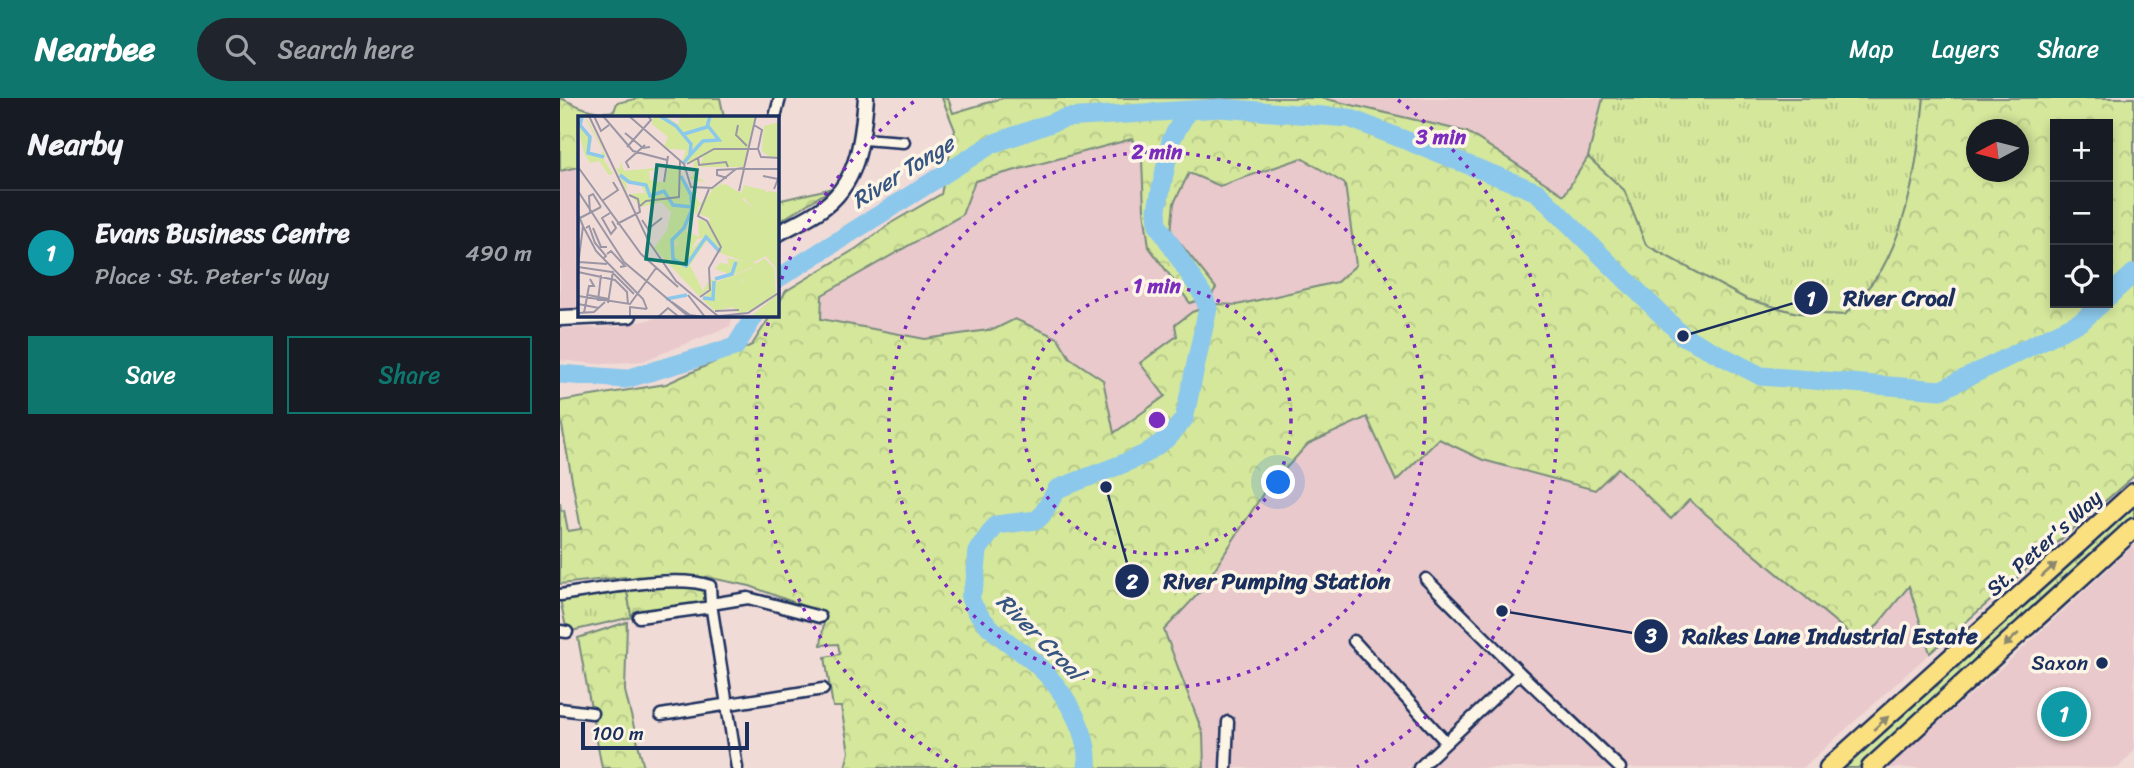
<!DOCTYPE html>
<meta charset="utf-8">
<style>
:root{--surface:#171b24;--page:#20242c;--text:#f1f3f6;--muted:#9ea1a6;--line:#363941;--accent:#0f766e}
body{margin:0;font-family:Sriracha,sans-serif;background:var(--page);color:var(--text)}
.controls{position:absolute;right:21px;top:21px;display:grid;overflow:hidden;border-radius:0px;box-shadow:0 4px 10px #0003}
.controls button{width:63px;height:63px;display:grid;place-items:center;padding:0;border:0;border-bottom:2px solid var(--line);background:var(--surface);color:var(--text);font:35px sans-serif}
.compass{position:absolute;left:1406px;top:21px;width:63px;height:63px;border-radius:50%;background:var(--surface);box-shadow:0 4px 10px #0003;rotate:263deg}
.scale{position:absolute;left:21px;bottom:18px;width:168px;box-sizing:border-box;padding-left:7px;border:4px solid #1b2f5e;border-top:0;font-size:19px;line-height:24px;white-space:nowrap;color:#1b2f5e;-webkit-text-stroke:5px #fcf5e5;paint-order:stroke}
.you{position:absolute;left:719px;top:385px;width:24px;height:24px;margin:-18px;border:5px solid #fff;border-radius:50%;background:#1a73e8;box-shadow:0 0 0 10px #1a73e833}
.badge{display:grid;place-items:center;width:46px;height:46px;border-radius:50%;background:var(--accent);color:#fff;font-size:23px;font-weight:700}
.pin{position:absolute;translate:-50% -50%;border:4px solid #fff;box-shadow:0 2px 7px #0006}
.list{margin:0;padding:0;list-style:none}
h2{display:flex;justify-content:space-between;align-items:center;height:91px;margin:0;padding:0 28px;font-size:30px}
h2 small{font-size:23px;font-weight:400;color:var(--muted)}
.list li{display:grid;grid-template-columns:46px 1fr auto;gap:21px;align-items:center;box-sizing:border-box;height:126px;padding:0 28px;border-top:2px solid var(--line)}
.list b{display:block;font-size:26px;white-space:nowrap}
.list p{margin:0;font-size:23px;white-space:nowrap;color:var(--muted)}
.list em{font-size:23px;font-style:normal;color:var(--muted)}
.actions{display:flex;gap:14px;padding:21px 28px}
.actions a{flex:1;padding:16px 0;border:2px solid var(--accent);border-radius:0px;text-align:center;font-size:24px;color:var(--accent)}
.actions .main{background:var(--accent);color:#fff}
.icon{flex:none;width:38px;height:38px;fill:none;stroke:currentColor;stroke-width:2;stroke-linecap:round;stroke-linejoin:round}
.map{position:relative;flex:none;width:1574px;height:670px;overflow:hidden}
header{display:flex;align-items:center;gap:42px;box-sizing:border-box;height:98px;padding:0 35px;background:var(--accent);color:#fff}
header strong{font-size:33px}
nav{display:flex;gap:38px;margin-inline-start:auto;font-size:24px}
.search{width:490px;height:63px;background:var(--page);display:flex;align-items:center;gap:18px;box-sizing:border-box;padding:0 24px;border-radius:38px;color:var(--muted);font-size:26px}
main{display:flex}
aside{flex:1;background:var(--surface)}
.map>svg:first-child{display:block}
</style>
<header>
<strong>Nearbee</strong>
<div class="search"><svg class="icon" aria-label="search" viewBox="0 0 24 24"><circle cx="10" cy="10" r="6"/><path d="M15 15l6 6"/></svg>Search here</div>
<nav><a>Map</a><a>Layers</a><a>Share</a></nav>
</header>
<main>
<aside>
<h2>Nearby<small></small></h2>
<ul class="list">
<li><span class="badge" style="background:#0f9aa8">1</span><div><b>Evans Business Centre</b><p>Place · St. Peter's Way</p></div><em>490 m</em></li>
</ul>
<div class="actions"><a class="main">Save</a><a>Share</a></div>
</aside>
<div class="map">
<svg width="1574" height="670" viewBox="0 0 1574 670">
<defs>
<pattern id="grass-tufts" width="24" height="20" patternUnits="userSpaceOnUse" patternTransform="scale(1.75)"><rect width="24" height="20" fill="#d4e79b"/><path d="M3 7l-1-3M5 7V3M7 7l1-3M15 17l-1-3M17 17v-4M19 17l1-3" fill="none" stroke="#b5c688"/></pattern>
<pattern id="forest-crowns" width="20" height="18" patternUnits="userSpaceOnUse" patternTransform="scale(1.75)"><rect width="20" height="18" fill="#d4e79b"/><path d="M2 6a3 3 0 1 1 6 0M12 15a3 3 0 1 1 6 0" fill="none" stroke="#b5c688"/></pattern>
</defs>
<rect width="100%" height="100%" fill="#f1dbd6"/>
<filter id="ink" filterUnits="userSpaceOnUse"><feTurbulence type="fractalNoise" baseFrequency=".0143" numOctaves="2"/><feDisplacementMap in="SourceGraphic" scale="14" xChannelSelector="R" yChannelSelector="G"/><feConvolveMatrix kernelMatrix="1 2 1 2 8 2 1 2 1" color-interpolation-filters="sRGB"/></filter>
<g filter="url(#ink)">
<path fill="#e9c9cb" d="M762 0H1043L1028 59 1004 97 907 34Z
M572 41 582 62 584 112 656 190 611 134 614 105 628 75 706 71 742 60 785 86 796 167 777 184 677 207 655 206 617 238 605 298 553 336 543 282 510 260 498 239 455 221 435 231 365 241 261 221 262 197 402 118 415 83Z
M19 69V215L0 216V73Z
M99 217H173L170 228 83 263 38 266 0 262V231L56 229 93 221Z
M807 319 879 341 923 362 1058 370 1111 421 1129 402 1301 545 1349 487 1370 555 1243 670H644L643 636 603 532 640 494 704 394 748 346Z
M1574 447V653L1558 670H1326L1444 568Z"/>
<path fill="url(#grass-tufts)" stroke="#788b7c" stroke-width="2" d="M1043 0H1364C1358 58 1351 119 1322 171 1312 187 1297 202 1285 217L1237 215 1186 201 1086 147 1064 92 1028 59Z
M1574 403V423L1298 670H1279Z
M67 494 72 519 7 534 0 501Z"/>
<path fill="url(#forest-crowns)" stroke="#788b7c" stroke-width="2" fill-rule="evenodd" d="M0 0C17 7 33 17 54 13L57 5 79 0H160L164 19H19V69L0 73Z
M382 0H388L393 15 443 0H762L907 34 1004 97 1028 59 1064 92 1086 147 1186 201 1237 215 1285 217C1297 202 1312 187 1322 171 1351 119 1358 58 1364 0H1574V378L1370 555 1349 488 1302 546 1129 402 1111 421 1058 370 1035 392 923 362 879 341 836 383 807 319 748 346 704 394 640 494 604 532 643 636 644 670H285L289 654 281 609H273L265 559 280 556 278 546 261 547 265 516 190 488 146 479 147 506 71 517 65 479 0 486V404L1 413 4 412 8 433 21 431 0 317V303L106 286 192 247 211 217H217V208L226 193 297 150 331 125 381 96 395 32ZM1495 26H1548V205H1495ZM1416 32H1458V74H1416ZM572 41 582 62 584 112 589 149 630 205 651 198 656 190 611 134 614 105 629 75 660 88 742 60 785 86 796 167 777 184 677 207 656 206 632 214 615 227 617 238 580 265 605 298 554 335 543 282 510 260 498 240 455 221 435 231 365 241 261 221 262 197 402 117 415 83Z
M273 90 217 125V103Z
M67 524 65 593 84 670H42L18 540Z"/>
<g fill="none" stroke-linecap="round" stroke-linejoin="round">
<path stroke="#8cc8ec" stroke-width="19" d="M217 181 432 46 505 20 661 10 789 20 977 94 1123 238 1201 278 1381 292 1522 223 1542 205
M1548 199 1574 175
M0 276 66 281 175 249 195 217
M527 670C530 632 502 589 475 565 452 545 421 530 410 500L415 484 418 452 436 427 477 422 482 417 497 391 560 367 585 356 609 339 624 321 648 210 643 197 598 127 597 111 611 42 627 14"/>
<g stroke="#1b2f5e" stroke-width="15">
<path id="street" d="M215 19 220 0
M303 41 344 44
M866 481 960 575 1060 670
M0 497C37 492 117 475 150 488L151 506 177 670
M151 506 188 500 260 519
M79 519 152 509
M0 533 7 534
M794 543 886 644
M0 611 32 615
M101 617 263 591
M666 670 668 624
M859 670 960 575"/>
</g>
<g stroke="#1b2f5e" stroke-width="19">
<path id="secondary" d="M217 136C231 128 247 121 260 112 299 86 302 42 306 0
M0 220 69 217"/>
</g>
<g stroke="#1b2f5e" stroke-width="23">
<path id="highway" d="M1269 670 1574 395
M1311 670 1574 430"/>
</g>
<use href="#street" stroke="#fcf5e5" stroke-width="10"/>
<use href="#secondary" stroke="#fcf5e5" stroke-width="14"/>
<use href="#highway" stroke="#fbe080" stroke-width="18"/>
</g>
<defs><path id="oneway-solid" d="M-6-.8H1V-3.2L6.5 0L1 3.2V.8H-6Z" transform="scale(1.75)"/></defs>
<g fill="#8b886f">
<use href="#oneway-solid" transform="translate(1489 472) rotate(-42)"/>
<use href="#oneway-solid" transform="translate(1451 542) rotate(138)"/>
<use href="#oneway-solid" transform="translate(1321 625) rotate(-42)"/>
</g>
</g>
<g fill="none" stroke="#7b2cbf" stroke-width="3.5" stroke-dasharray="3.5 7">
<circle cx="597" cy="322" r="134"/>
<circle cx="597" cy="322" r="268"/>
<path d="M397 669A401 401 0 0 1 210 218M218 191A401 401 0 0 1 356 2M838 2A401 401 0 0 1 797 669"/>
</g>
<circle fill="#1b2f5e" stroke="#fcf5e5" stroke-width="2.5" cx="1542" cy="565" r="7"/>
<g text-anchor="middle" dominant-baseline="central" stroke-width="7" stroke-linejoin="round" paint-order="stroke">
<g font-size="21" fill="#1b2f5e" stroke="#fcf5e5">
<text transform="translate(1484 445) rotate(-42)">St. Peter's Way</text>
</g>
<g font-size="21" fill="#1b2f5e" stroke="#fcf5e5" text-anchor="end">
<text x="1528" y="565">Saxon</text>
</g>
<g font-size="23" font-style="italic" fill="#375582" stroke="#fcf5e5">
<text transform="translate(343 74) rotate(-32)">River Tonge</text>
<text transform="translate(480 539) rotate(45)">River Croal</text>
</g>
</g>
<g transform="translate(18 18)">
<rect width="201" height="201" fill="#f1dbd6"/>
<path d="M87 0 101 9 102 0H177L166 51H122L125 41 106 47 108 34 86 32 90 21 74 8ZM201 6V42L192 41 184 35 186 10ZM145 65 142 71 148 76 182 99 165 81 179 72 187 74 184 83 191 75 201 77V201H172L200 178 197 150 187 139 173 147 145 138 130 105 134 102 123 99 122 89ZM120 103 127 105 136 119 119 123 112 135 99 132 102 118 108 115 121 121ZM149 142 182 148 188 153 170 171 165 163 147 189H139L136 163 140 167 161 158 166 161 184 155 177 150 154 159 137 153 142 147 150 148 153 156Z" fill="#d4e79b"/>
<path d="M4 0 3 10 14 23 11 38 23 39 25 35 6 0 11 6 23 29 28 41H24L35 58 31 59 21 45 12 47 6 37 0 11ZM75 0H87L101 9 102 0 115 5 120 0H151L157 16 154 25 133 31 120 42 119 61 129 67 110 62 115 60 116 46 106 47 113 38 114 32 112 26 111 39 104 46 108 34 86 32 90 21 74 8ZM137 2 144 19 133 8 129 13 137 21 124 20 116 36 117 21 113 15 108 22 105 17 116 12 128 11ZM42 45 46 55 87 51 71 55 72 64 78 66H87L90 50 101 52 111 76H121L116 78 122 88 133 76 138 82 139 78 132 74 138 71 147 68 163 77 167 69 179 73 164 83 181 97 189 81 186 84 183 83 187 74 191 79 201 77 196 87 201 92V117L194 118 201 120 200 134 186 103 182 99 166 92 180 100 179 111 182 101 193 121 197 142 201 141V175L198 152 188 140 173 147 140 136 144 130 140 118 148 113 157 118 128 100 140 90 130 85 120 90 119 99 115 94 108 115 97 129 112 135 127 120 136 119 142 132 138 134 130 123 112 149 125 175 130 166 132 172 121 180 76 132 89 114 93 96 83 86 63 91 51 78 67 77 62 67H48L49 77 38 52 42 53ZM144 84H152L149 88 171 110 148 104 141 96ZM186 142 196 152 198 178 174 194 161 198 155 191 137 195 124 183 133 174 132 162 138 166 174 152ZM161 158 167 162 163 167 150 175 147 188 139 189 141 167Z" fill="#d4e79b" fill-rule="evenodd"/>
<path fill="none" stroke="#8cc8ec" stroke-width="3.5" d="M82 0 98 10 113 28 112 39 105 48M4 1 2 9 12 21 10 37 26 41M106 18 129 11 132 0M112 39 125 25 141 24 130 10M42 59 51 66 68 69 72 80 86 75 95 89 114 91M103 60 113 79 114 93 106 112 94 124 95 143 108 150 128 121 142 136M137 163 154 158 158 146M125 182 135 183 136 165M88 183 109 179"/>
<path fill="none" stroke="#9b96a6" stroke-width="2" d="M11 0 71 126 98 165 141 201M16 0 23 15 31 9M25 0 55 35 89 44M51 0 106 48 113 71 134 72 158 53 166 52M160 9 158 19 169 30M176 9 184 14 180 33M47 17 65 32 72 31M49 31 73 4 70 0M180 33 183 41 202 42M120 42 121 49 148 46 150 51M109 48 136 33H180M0 51 63 138 100 171M51 52 48 46 67 29M166 52 178 0M164 53H202M185 60 200 63 196 73M149 62 139 59V54L158 53M86 66 90 40M0 75 46 146 111 201M161 75 166 53M24 85 40 74 35 66M62 90 68 85 101 81 102 45M12 96 11 80 15 78 23 91M32 97 24 102 33 118 38 112 34 105M0 98 5 110 0 150M2 102 23 91M64 104 70 113 84 102M39 108 62 96 60 83 51 79M5 110 18 135 65 183 69 193M8 112 11 110 17 127 28 140 25 143M15 112 23 131H29M29 138 33 135 47 150 42 151M1 146 29 148M0 151 34 156M0 156 37 164 49 176 50 189M34 156 56 178M10 179 31 183M110 179 127 201M0 180 52 188 78 152M122 181 132 174 131 152 143 131 129 105 120 100 131 73M20 185 23 159M94 186 112 199 125 201M30 187 35 155M0 188 21 192M137 195 161 194M0 197 16 196 27 186M6 197 11 170H16L12 163M141 200 170 197 202 176M52 201V191L69 193M80 201 90 192 101 201"/>
<path fill="#0f766e" fill-opacity="0.15" stroke="#0f766e" stroke-width="3.5" d="M79 49 119 54 108 148 68 143Z"/>
<rect width="201" height="201" fill="none" stroke="#1b2f5e" stroke-width="3.5"/>
</g>
<circle cx="597" cy="322" r="10" fill="#7b2cbf" stroke="#fcf5e5" stroke-width="3.5"/>
<g font-size="21" text-anchor="middle" font-weight="bold" fill="#7b2cbf" stroke="#fcf5e5" stroke-width="7" stroke-linejoin="round" paint-order="stroke">
<text x="881" y="46">3 min</text>
<text x="597" y="61">2 min</text>
<text x="597" y="195">1 min</text>
</g>
<path fill="none" stroke="#1b2f5e" stroke-width="2.5" d="M1123 238L1251 200M546 389L572 483M942 513L1091 538"/>
<g fill="#1b2f5e" stroke="#fcf5e5" stroke-width="2.5">
<circle cx="1123" cy="238" r="7"/>
<circle cx="546" cy="389" r="7"/>
<circle cx="942" cy="513" r="7"/>
<circle cx="1251" cy="200" r="18"/>
<circle cx="572" cy="483" r="18"/>
<circle cx="1091" cy="538" r="18"/>
</g>
<g font-size="21" text-anchor="middle" font-weight="bold" fill="#fff">
<text x="1251" y="208">1</text>
<text x="572" y="491">2</text>
<text x="1091" y="545">3</text>
</g>
<g font-size="23" text-anchor="middle" font-weight="bold" fill="#1b2f5e" stroke="#fcf5e5" stroke-width="7" stroke-linejoin="round" paint-order="stroke">
<text x="1339" y="208">River Croal</text>
<text x="717" y="491">River Pumping Station</text>
<text x="1270" y="546">Raikes Lane Industrial Estate</text>
</g>
</svg>
<div class="controls">
<button>+</button>
<button>−</button>
<button><svg class="icon" aria-label="locate" viewBox="0 0 24 24"><circle cx="12" cy="12" r="6"/><path d="M12 2v4M12 18v4M2 12h4M18 12h4"/></svg></button>
</div>
<svg class="compass" viewBox="-18 -18 36 36"><path d="M0-13l5 13h-10z" fill="#e53935"/><path d="M0 13l5-13h-10z" fill="#9ea1a6"/></svg>
<div class="scale">100 m</div>
<div class="you"></div>
<div class="pin badge" style="left:1504px;top:616px;background:#0f9aa8">1</div>
</div>
</main>
